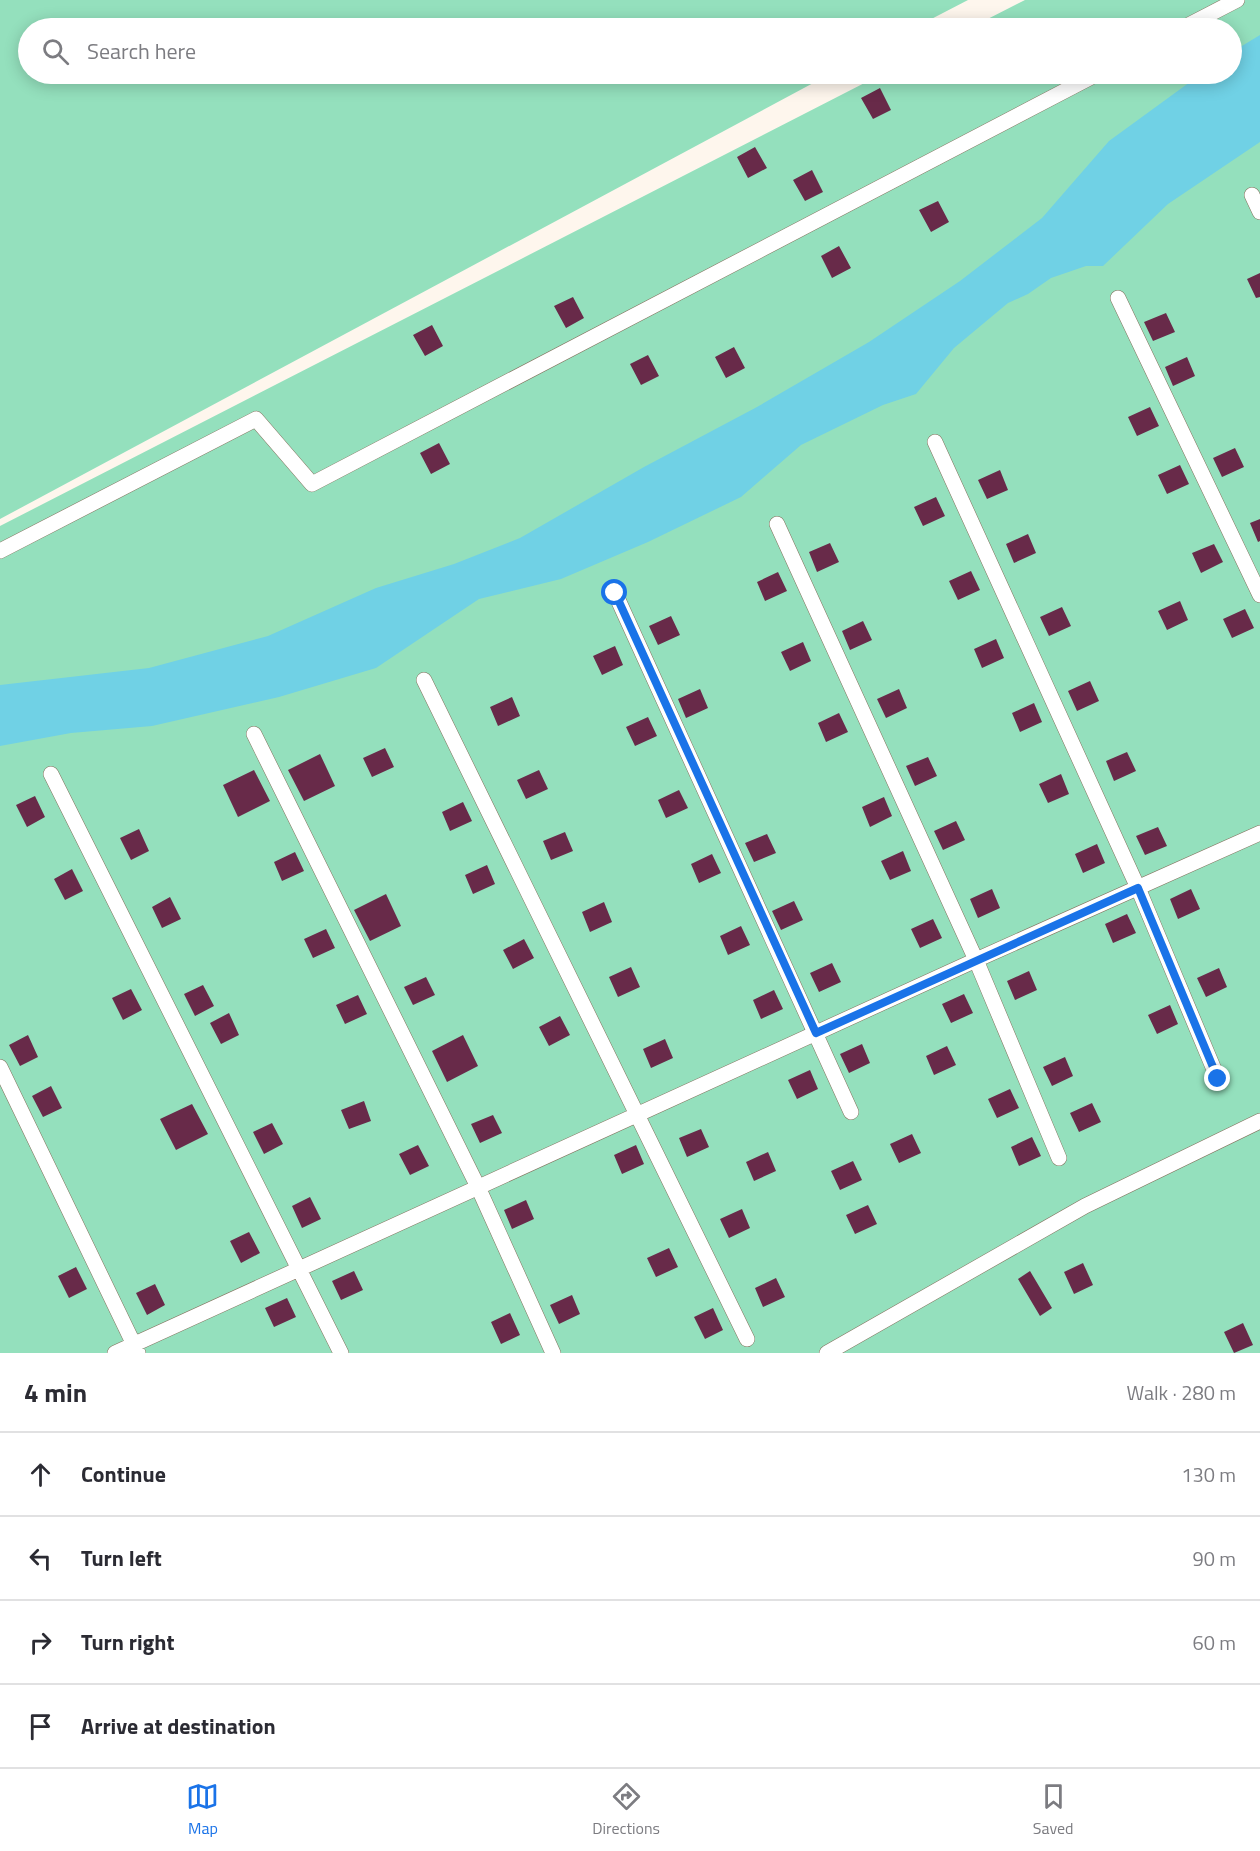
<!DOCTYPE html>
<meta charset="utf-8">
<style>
:root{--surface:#fff;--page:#f2f2f3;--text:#2b2b33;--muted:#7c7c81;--line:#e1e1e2;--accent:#1a73e8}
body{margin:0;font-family:"Titillium Web",sans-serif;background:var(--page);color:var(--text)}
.stop{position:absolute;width:18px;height:18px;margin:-14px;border:4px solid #1a73e8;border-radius:50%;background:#fff}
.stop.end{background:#1a73e8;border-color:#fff;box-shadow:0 2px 6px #0008}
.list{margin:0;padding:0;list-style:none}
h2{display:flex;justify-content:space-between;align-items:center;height:78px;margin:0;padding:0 24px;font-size:26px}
h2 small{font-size:20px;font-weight:400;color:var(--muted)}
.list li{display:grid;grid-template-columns:39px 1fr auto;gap:18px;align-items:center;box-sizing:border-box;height:84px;padding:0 24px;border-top:2px solid var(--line)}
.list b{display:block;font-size:22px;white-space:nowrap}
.list em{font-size:20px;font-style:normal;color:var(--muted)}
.icon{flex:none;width:33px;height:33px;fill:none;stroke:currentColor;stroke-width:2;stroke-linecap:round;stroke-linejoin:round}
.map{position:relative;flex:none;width:1260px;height:1353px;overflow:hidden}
.search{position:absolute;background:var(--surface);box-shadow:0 3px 15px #0003;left:18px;right:18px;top:18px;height:66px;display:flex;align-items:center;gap:15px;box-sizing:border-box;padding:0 21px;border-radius:33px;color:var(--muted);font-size:22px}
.sheet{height:414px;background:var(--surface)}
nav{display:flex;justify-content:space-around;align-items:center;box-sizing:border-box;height:84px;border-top:2px solid var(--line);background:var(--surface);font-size:16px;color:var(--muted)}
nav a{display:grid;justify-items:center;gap:3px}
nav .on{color:var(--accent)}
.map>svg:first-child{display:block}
</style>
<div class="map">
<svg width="1260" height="1353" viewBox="0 0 1260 1353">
<rect width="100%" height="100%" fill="#fef6ed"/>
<path fill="#94e0bd" d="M0 0H968L914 28H28V74H830L0 519Z
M1025 0H1260V1353H0V526L882 74H1232V28H970Z"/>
<path fill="#70d1e5" d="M1260 35V142L1168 204 1103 266H1086L1051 278 1028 294 1008 303 954 348 916 394 883 405 801 445 741 497 648 542 561 579 479 599 376 668 279 697 152 726 71 733 0 746V685L149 668 268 636 376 588 454 564 520 538 644 467 757 407 869 342 960 281 1042 218 1109 141 1201 74H1232V52Z"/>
<path fill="#682a49" d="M880 88 891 110 873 119 861 98Z
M755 147 767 168 748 178 737 157Z
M812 170 823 192 805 201 793 180Z
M938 201 949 222 931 232 919 210Z
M839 246 851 268 832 278 821 256Z
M1260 273V297L1256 298 1247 279Z
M573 297 584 318 566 328 554 306Z
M1166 313 1175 332 1153 341 1144 322Z
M432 325 443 346 425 356 413 335Z
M734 347 745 368 726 378 715 357Z
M648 355 659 376 641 385 630 364Z
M1187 357 1195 376 1173 386 1165 367Z
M1150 407 1159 426 1137 436 1128 417Z
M439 443 450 464 431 474 420 453Z
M1235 448 1244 467 1222 477 1213 458Z
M1180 465 1189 484 1167 494 1158 475Z
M1000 470 1008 490 987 499 978 480Z
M936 497 945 516 923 526 914 507Z
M1260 519V541L1258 542 1250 523Z
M1028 534 1036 553 1014 563 1006 544Z
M830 543 839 562 817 572 809 552Z
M1214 544 1223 562 1201 573 1192 553Z
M971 571 980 590 958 600 949 581Z
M778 572 787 591 765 601 757 582Z
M1180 601 1188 620 1167 630 1158 611Z
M1062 607 1071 626 1049 636 1040 617Z
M1245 609 1254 628 1232 638 1223 619Z
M671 616 680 635 658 645 649 626Z
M863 621 872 640 850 650 842 631Z
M996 639 1004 658 982 668 974 649Z
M803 642 811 661 790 671 781 652Z
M615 646 623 665 602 675 593 656Z
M1090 681 1099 701 1077 711 1068 691Z
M700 689 708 708 686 718 678 699Z
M899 689 907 708 886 718 877 699Z
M512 697 520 716 498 726 490 707Z
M1034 703 1042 722 1020 732 1012 713Z
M839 713 848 732 826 742 818 723Z
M648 717 657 736 635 746 626 727Z
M385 748 394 767 372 777 363 758Z
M1127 752 1136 771 1114 781 1106 761Z
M320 754 335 786 304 801 288 770Z
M928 757 937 776 915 786 906 766Z
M254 770 270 801 238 817 223 785Z
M539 770 548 789 526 799 517 780Z
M1061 774 1069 794 1048 803 1039 784Z
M679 790 688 808 666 818 658 800Z
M35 796 45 817 27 827 16 805Z
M884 797 892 816 870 827 862 807Z
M463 802 472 821 450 831 442 812Z
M956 821 965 840 943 850 934 831Z
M1158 827 1167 846 1145 855 1136 836Z
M139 829 149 851 131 860 120 838Z
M565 832 573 851 551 860 543 841Z
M767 834 776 853 754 862 745 843Z
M1097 844 1105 863 1083 873 1075 854Z
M903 851 911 871 890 880 881 861Z
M295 852 304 871 282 881 274 862Z
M712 854 721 873 699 883 691 864Z
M487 865 495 884 473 894 465 875Z
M72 869 83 891 65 900 54 879Z
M992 889 1000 908 978 918 970 899Z
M1191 889 1200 909 1178 919 1170 899Z
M386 894 401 926 370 941 354 910Z
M170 897 181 919 162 928 152 907Z
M794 901 803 920 781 930 772 911Z
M604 902 612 922 590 932 582 912Z
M1127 914 1136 933 1113 943 1105 924Z
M933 919 942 938 920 948 911 929Z
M741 926 750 945 728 955 720 936Z
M326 929 335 948 313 958 304 939Z
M524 939 534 958 513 969 503 950Z
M832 963 841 982 819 992 810 973Z
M631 967 640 987 618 997 609 977Z
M1219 968 1227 987 1206 997 1197 978Z
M1029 971 1037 990 1015 1000 1007 981Z
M426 977 435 995 413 1005 404 987Z
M203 985 214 1006 195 1016 184 994Z
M131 989 142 1010 123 1020 112 998Z
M774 990 783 1009 761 1019 753 1000Z
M964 994 973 1013 951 1023 942 1004Z
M358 995 367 1014 345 1024 336 1005Z
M1170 1005 1178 1024 1157 1034 1148 1015Z
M229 1013 239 1035 221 1044 210 1023Z
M560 1016 570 1035 549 1046 539 1027Z
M28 1035 38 1057 20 1066 9 1045Z
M463 1035 478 1066 447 1082 432 1051Z
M665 1039 673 1058 651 1068 643 1049Z
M862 1044 870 1063 849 1073 840 1054Z
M947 1046 956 1065 934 1075 926 1056Z
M1065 1057 1073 1076 1052 1086 1043 1067Z
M810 1070 818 1089 797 1099 788 1080Z
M51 1086 62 1108 43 1117 32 1096Z
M1010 1089 1019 1108 997 1118 988 1099Z
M364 1101 371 1121 349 1129 341 1110Z
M1092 1103 1101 1122 1079 1132 1070 1113Z
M192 1104 208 1134 176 1150 160 1119Z
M493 1115 502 1133 480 1143 471 1124Z
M272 1123 283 1144 264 1154 253 1132Z
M701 1129 709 1147 687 1157 679 1138Z
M912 1134 921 1153 899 1163 890 1144Z
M1032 1137 1041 1156 1019 1166 1011 1147Z
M418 1145 429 1166 410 1175 399 1154Z
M636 1145 644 1164 622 1174 614 1155Z
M768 1152 776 1171 754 1181 746 1162Z
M853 1161 862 1180 840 1190 831 1171Z
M310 1197 321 1219 302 1228 292 1206Z
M526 1200 534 1219 512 1229 504 1210Z
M868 1205 877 1224 855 1234 846 1215Z
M742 1209 750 1228 729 1238 720 1219Z
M249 1232 260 1253 241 1263 230 1241Z
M669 1248 678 1267 656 1277 647 1258Z
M1083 1263 1093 1285 1074 1294 1064 1272Z
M76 1267 87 1289 69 1298 58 1276Z
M354 1271 363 1290 341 1300 332 1281Z
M1030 1271 1052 1308 1040 1316 1018 1279Z
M776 1278 785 1297 763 1307 755 1288Z
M155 1284 165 1305 147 1315 136 1293Z
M572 1295 580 1314 559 1324 550 1305Z
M287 1298 296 1317 274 1327 265 1308Z
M713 1308 723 1330 705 1339 694 1317Z
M510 1313 520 1335 501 1344 491 1322Z
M1243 1323 1253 1345 1234 1353 1224 1332Z"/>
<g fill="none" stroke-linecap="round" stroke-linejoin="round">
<g stroke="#83725d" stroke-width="16">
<path id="lane" d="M1183 28 1237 0
M1252 195 1260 212
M1118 298 1260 595
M935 442 1138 888 1218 1079
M777 524 976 960 1059 1158
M0 551 256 419 312 484 1097 74
M615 593 851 1112
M424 680 747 1339
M254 734 478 1187 553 1353
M51 774 341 1353
M0 1067 138 1353
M115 1353 976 960 1260 833
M827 1353 1085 1206 1260 1121"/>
</g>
<use href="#lane" stroke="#fff" stroke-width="15"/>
</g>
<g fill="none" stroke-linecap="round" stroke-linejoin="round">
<path stroke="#1a73e8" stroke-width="8" d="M615 593 816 1033 1138 888 1218 1079"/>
</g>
</svg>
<div class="stop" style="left:615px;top:593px"></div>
<div class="stop end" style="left:1218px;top:1079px"></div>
<div class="search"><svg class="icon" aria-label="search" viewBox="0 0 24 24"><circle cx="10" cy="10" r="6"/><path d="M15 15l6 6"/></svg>Search here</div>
</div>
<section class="sheet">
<h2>4 min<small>Walk · 280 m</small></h2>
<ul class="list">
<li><svg class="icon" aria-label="ahead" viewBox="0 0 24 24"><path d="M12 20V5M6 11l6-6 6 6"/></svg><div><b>Continue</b></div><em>130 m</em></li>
<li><svg class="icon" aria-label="left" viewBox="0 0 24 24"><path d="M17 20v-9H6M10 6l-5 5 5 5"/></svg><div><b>Turn left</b></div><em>90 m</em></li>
<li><svg class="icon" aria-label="right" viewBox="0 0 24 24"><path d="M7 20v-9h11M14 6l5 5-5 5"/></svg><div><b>Turn right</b></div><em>60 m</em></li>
<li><svg class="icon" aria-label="arrive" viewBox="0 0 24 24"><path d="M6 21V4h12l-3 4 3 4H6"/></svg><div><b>Arrive at destination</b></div></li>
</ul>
</section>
<nav>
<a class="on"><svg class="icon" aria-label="map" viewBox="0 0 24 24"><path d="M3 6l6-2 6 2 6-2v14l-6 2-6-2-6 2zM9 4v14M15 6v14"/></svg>Map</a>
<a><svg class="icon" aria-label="directions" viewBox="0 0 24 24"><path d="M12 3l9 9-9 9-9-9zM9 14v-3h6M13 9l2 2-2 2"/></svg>Directions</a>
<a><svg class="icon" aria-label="saved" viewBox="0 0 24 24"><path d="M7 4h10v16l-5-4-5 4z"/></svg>Saved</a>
</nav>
